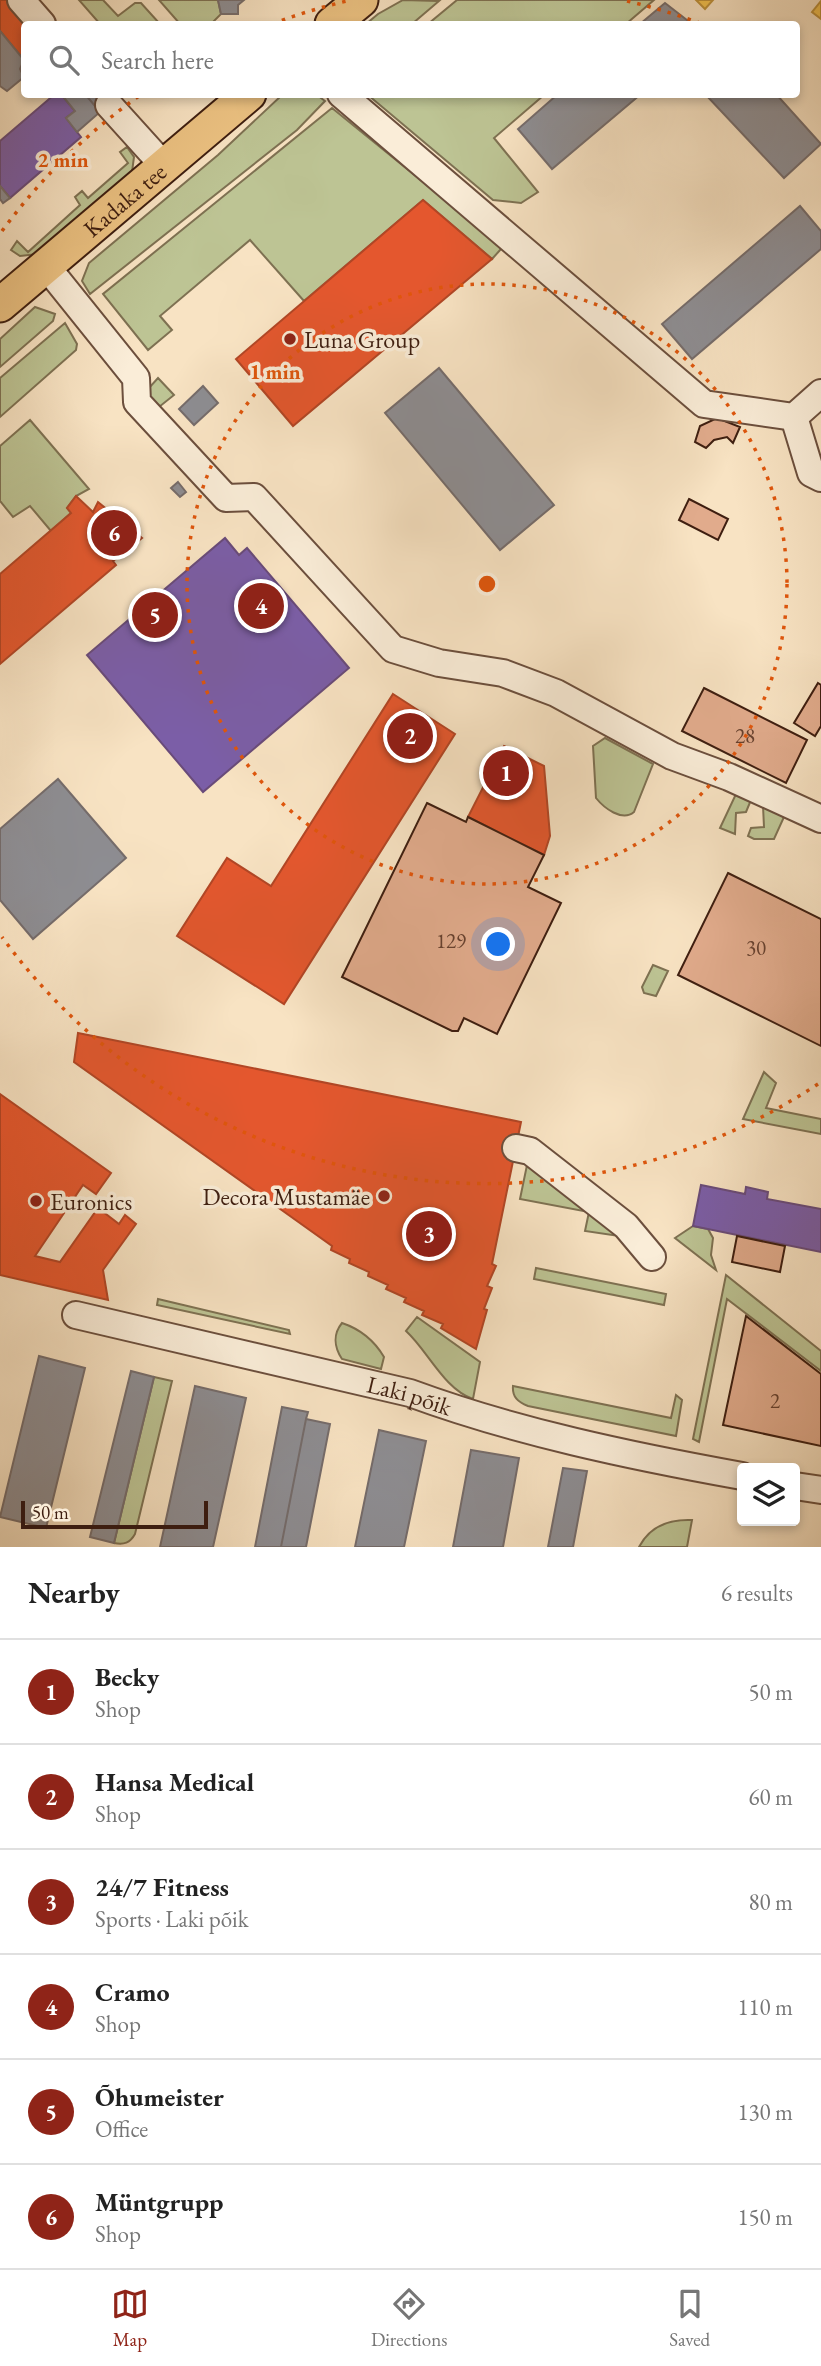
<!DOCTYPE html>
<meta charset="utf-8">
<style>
:root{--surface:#fff;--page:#f6f6f6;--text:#222;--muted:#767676;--line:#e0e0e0;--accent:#8f2418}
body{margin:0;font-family:"EB Garamond",serif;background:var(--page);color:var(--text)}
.controls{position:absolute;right:21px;bottom:21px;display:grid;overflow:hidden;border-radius:7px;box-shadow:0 4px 10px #0003}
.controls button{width:63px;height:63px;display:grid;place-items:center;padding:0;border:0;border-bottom:2px solid var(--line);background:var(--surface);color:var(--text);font:35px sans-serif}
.scale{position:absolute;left:21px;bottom:18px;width:187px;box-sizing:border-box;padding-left:7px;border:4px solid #3e1e10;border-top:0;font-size:19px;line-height:24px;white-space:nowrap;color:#3e1e10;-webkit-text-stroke:5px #faedd8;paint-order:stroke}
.you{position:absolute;left:499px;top:945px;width:24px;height:24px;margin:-18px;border:5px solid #fff;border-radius:50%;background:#1a73e8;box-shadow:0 0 0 10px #1a73e833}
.badge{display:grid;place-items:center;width:46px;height:46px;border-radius:50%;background:var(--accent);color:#fff;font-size:23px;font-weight:700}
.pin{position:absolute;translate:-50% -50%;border:4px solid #fff;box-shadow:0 2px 7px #0006}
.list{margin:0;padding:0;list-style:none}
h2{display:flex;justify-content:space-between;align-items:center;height:91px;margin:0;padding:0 28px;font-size:30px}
h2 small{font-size:23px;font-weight:400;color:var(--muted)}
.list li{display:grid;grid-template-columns:46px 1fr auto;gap:21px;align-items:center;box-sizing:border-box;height:105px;padding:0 28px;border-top:2px solid var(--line)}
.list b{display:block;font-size:26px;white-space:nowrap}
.list p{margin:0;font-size:23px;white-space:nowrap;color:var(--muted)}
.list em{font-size:23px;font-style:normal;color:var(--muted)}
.icon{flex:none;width:38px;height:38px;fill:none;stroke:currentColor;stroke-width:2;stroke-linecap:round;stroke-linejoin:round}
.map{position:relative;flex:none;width:821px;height:1547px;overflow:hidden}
.search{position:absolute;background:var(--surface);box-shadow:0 4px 10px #0003;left:21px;right:21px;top:21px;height:77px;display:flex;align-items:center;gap:18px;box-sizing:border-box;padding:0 24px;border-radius:7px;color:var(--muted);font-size:26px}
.sheet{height:721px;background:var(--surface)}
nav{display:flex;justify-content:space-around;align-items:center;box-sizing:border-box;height:98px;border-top:2px solid var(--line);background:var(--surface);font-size:19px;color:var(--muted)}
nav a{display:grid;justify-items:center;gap:4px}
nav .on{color:var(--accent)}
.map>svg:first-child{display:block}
</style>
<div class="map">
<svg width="821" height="1547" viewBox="0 0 821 1547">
<rect width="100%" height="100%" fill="#f8e3c3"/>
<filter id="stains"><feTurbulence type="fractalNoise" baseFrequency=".00286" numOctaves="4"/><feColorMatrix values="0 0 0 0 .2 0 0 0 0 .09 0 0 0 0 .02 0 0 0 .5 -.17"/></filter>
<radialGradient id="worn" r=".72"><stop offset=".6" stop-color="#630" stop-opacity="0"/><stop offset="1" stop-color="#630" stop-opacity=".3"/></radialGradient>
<path fill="#bdc494" stroke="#7e7152" stroke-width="2" d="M79 0H103L118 16 135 3H141L160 24H100Z
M159 0H218L221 14 211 24H180Z
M403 0 439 1 412 24H366L378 14Z
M457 0H654L626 24H428Z
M282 95H317L325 101 297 130 90 294 82 281 89 263 218 155Z
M368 95H544L494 138 538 192 521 203 493 200Z
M332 108 497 242 501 249 492 259 423 200 304 301 250 240 160 316 172 330 148 350 103 294Z
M127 147 134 157 132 172 38 254 20 256 11 250 17 241 28 252 80 205 75 197 82 191 88 198 128 163 120 152Z
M35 307 55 314 53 321 0 367V339Z
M65 323 77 344 76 350 0 417V378Z
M158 378 174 395 159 407 150 398 148 389Z
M30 420 89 489 76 496 67 508 71 513 51 531 30 506 13 517 0 501V446Z
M605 738 653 764 634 812C622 822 604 808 596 798L593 746Z
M736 794 751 800 746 812 736 813 735 834 720 828Z
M763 806 784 817 774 839H754L748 836 751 828 764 827Z
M653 965 668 971 656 996 644 993 642 987Z
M764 1072 776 1083 766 1108 821 1119V1134L743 1119Z
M527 1165 539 1172 619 1236 585 1231 589 1212 520 1199Z
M693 1226 708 1229 713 1238 711 1255 716 1270 675 1238Z
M536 1268 666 1294 664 1305 534 1279Z
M726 1275 821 1351V1371L727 1299 699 1442 693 1439Z
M158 1299 289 1330 290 1334 157 1305Z
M417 1317 480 1362 473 1399C444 1389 428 1351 406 1331Z
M342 1323C360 1329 374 1340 384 1357L381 1369 342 1359C334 1347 333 1334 342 1323Z
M154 1377 172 1381 135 1534C130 1543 124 1545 114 1543Z
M513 1386 671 1418 676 1395 682 1400 676 1436 528 1406C518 1402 512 1397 513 1386Z
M692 1520 687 1547H639C650 1526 669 1519 692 1520Z"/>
<path fill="#f2c14e" stroke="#bc903b" stroke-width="2" d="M696 0H713L705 9Z
M821 1V19L812 12Z"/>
<path fill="#e4572e" stroke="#b24625" stroke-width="2" d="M0 0H15L36 24H24V60L0 31Z
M423 200 492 259 293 426 236 359Z
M76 496 93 512 98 502 142 538 113 561 116 565 0 664V574L71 513 67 508Z
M393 694 455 734 284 1004 177 936 227 858 271 886Z
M504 746 544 766 550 836 544 855 468 817Z
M78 1033 521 1122 492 1264 496 1266 487 1286 492 1288 484 1309 487 1310 476 1349 441 1328 443 1324 422 1315 424 1311 404 1302 406 1298 386 1289 388 1285 368 1276 369 1272 349 1263 350 1259 331 1250 332 1246 74 1062Z
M0 1094 111 1173 96 1194 83 1185 35 1256 60 1262 98 1208 119 1224 125 1215 136 1224 103 1270 108 1300 0 1275Z"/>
<path fill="#7b5ea7" stroke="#694b7a" stroke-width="2" d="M55 94H61L75 111 66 118 81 137 10 198 0 186V141Z
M225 538 239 555 247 548 349 668 203 792 87 655Z
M701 1185 745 1194 746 1187 768 1192 767 1199 821 1209V1252L693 1226Z"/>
<path fill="#8d8d92" stroke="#756c6b" stroke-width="2" d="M218 0H244L238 5V14H221Z
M665 3 692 24H640Z
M0 31 24 60 20 69 24 77 7 91 0 86Z
M61 94H85L100 112 77 132 66 118 75 111Z
M85 94H118L119 96 100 112Z
M558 94H641L552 169 518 129Z
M705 94H776L821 144 784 178Z
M0 186 10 198 3 203 0 199Z
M800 206 821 231V249L692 359 662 324Z
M439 368 554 505 500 550 385 413Z
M203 386 218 403 194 425 179 409Z
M178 482 186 492 180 497 171 488Z
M58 779 126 858 33 939 0 900V829Z
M39 1356 85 1368 46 1528 0 1517Z
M131 1371 154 1377 114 1543 90 1537Z
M195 1386 246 1398 213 1547H160Z
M282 1407 308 1412 306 1419 281 1547H255Z
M306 1419 330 1424 306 1547H281Z
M379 1430 426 1441 404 1547H355Z
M471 1450 519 1458 503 1547H453Z
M563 1468 587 1471 573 1547H548Z"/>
<path fill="#e1ab8c" stroke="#3e1e10" stroke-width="2" d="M717 418 740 427 733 443 727 437 714 440 706 448 695 442 700 426Z
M689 499 728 519 718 540 679 520Z
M818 683 821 685V726L815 736 794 723Z
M704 688 807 740 786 783 682 731Z
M427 803 466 822 468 817 544 855 528 887 561 903 497 1034 464 1018 458 1031H452L342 977Z
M728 873 821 919V1046L678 975Z
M737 1236 785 1246 780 1272 732 1262Z
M746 1316 821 1374V1446L723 1425Z"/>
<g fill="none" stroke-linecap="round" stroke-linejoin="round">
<g stroke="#6c4f3d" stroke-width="30">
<g id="minor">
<path d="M21 0 42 24"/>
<path d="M341 94 704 404 794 417 821 393"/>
<path d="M109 105 165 167"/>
<path d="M46 266 136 378 137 402 226 498 254 497 393 649 439 663 503 673 556 693 672 756 729 777 821 819"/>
<path d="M794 417 811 473 821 478"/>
<path d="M516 1148 530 1151 626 1226 652 1257"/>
<path id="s1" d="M76 1315 410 1393C516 1432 631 1456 742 1476"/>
<path d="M795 1486 821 1490"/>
</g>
</g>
<g stroke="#3e1e10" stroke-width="37">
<g id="major">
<path d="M332 24 361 0"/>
<path id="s2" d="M0 305 249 94"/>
</g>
</g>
<use href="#minor" stroke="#faedd8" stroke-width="26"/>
<use href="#major" stroke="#ecc282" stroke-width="33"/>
</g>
<g fill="none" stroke="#e0560c" stroke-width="3.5" stroke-dasharray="3.5 7">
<circle cx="487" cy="584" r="300"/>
<path d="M818 1084A600 600 0 0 1 2 937M2 231A600 600 0 0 1 139 96M272 24A600 600 0 0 1 347 1M627 1A600 600 0 0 1 702 24"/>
</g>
<g fill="#8f2418" stroke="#faedd8" stroke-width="2.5">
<circle cx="290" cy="339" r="7"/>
<circle cx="384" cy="1196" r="7"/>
<circle cx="36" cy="1201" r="7"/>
</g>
<g text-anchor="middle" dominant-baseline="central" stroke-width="7" stroke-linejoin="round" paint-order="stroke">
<g font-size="21" fill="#67412f">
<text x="745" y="735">28</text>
<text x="451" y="940">129</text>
<text x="756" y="947">30</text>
<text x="775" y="1400">2</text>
</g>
<g font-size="24" fill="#3e1e10" stroke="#faedd8">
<text stroke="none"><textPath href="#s2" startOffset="163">Kadaka tee</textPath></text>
<text stroke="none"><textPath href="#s1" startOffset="343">Laki põik</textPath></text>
</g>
<g font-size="24" fill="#3e1e10" stroke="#faedd8" text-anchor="start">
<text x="304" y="339">Luna Group</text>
<text x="370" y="1196" text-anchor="end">Decora Mustamäe</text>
<text x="50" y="1201">Euronics</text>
</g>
</g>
<circle cx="487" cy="584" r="10" fill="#e0560c" stroke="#faedd8" stroke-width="3.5"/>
<g font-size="21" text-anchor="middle" font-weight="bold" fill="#e0560c" stroke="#faedd8" stroke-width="7" stroke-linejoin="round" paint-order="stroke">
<text x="63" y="167">2 min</text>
<text x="275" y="379">1 min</text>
</g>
<rect width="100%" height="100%" filter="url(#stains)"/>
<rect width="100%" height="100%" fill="url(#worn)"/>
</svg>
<div class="controls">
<button><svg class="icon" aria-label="layers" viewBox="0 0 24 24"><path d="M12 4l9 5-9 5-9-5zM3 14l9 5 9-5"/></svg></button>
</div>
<div class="scale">50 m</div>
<div class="you"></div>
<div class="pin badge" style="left:506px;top:773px">1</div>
<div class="pin badge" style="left:410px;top:736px">2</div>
<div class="pin badge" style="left:429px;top:1234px">3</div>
<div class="pin badge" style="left:261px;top:606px">4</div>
<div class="pin badge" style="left:155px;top:615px">5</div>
<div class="pin badge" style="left:114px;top:533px">6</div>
<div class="search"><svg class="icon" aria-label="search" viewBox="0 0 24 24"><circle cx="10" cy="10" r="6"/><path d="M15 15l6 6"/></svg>Search here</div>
</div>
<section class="sheet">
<h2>Nearby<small>6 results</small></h2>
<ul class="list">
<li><span class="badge">1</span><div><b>Becky</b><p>Shop</p></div><em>50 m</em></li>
<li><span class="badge">2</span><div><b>Hansa Medical</b><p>Shop</p></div><em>60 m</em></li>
<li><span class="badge">3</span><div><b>24/7 Fitness</b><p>Sports · Laki põik</p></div><em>80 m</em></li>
<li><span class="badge">4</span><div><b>Cramo</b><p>Shop</p></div><em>110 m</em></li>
<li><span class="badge">5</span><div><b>Õhumeister</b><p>Office</p></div><em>130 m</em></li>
<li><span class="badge">6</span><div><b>Müntgrupp</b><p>Shop</p></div><em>150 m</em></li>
</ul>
</section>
<nav>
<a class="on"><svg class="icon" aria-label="map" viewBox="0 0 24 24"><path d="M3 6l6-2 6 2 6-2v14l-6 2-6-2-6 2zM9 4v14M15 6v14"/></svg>Map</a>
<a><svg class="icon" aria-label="directions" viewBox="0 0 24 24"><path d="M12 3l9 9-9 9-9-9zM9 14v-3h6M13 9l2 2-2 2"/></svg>Directions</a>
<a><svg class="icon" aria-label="saved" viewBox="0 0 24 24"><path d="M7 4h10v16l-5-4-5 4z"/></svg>Saved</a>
</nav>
